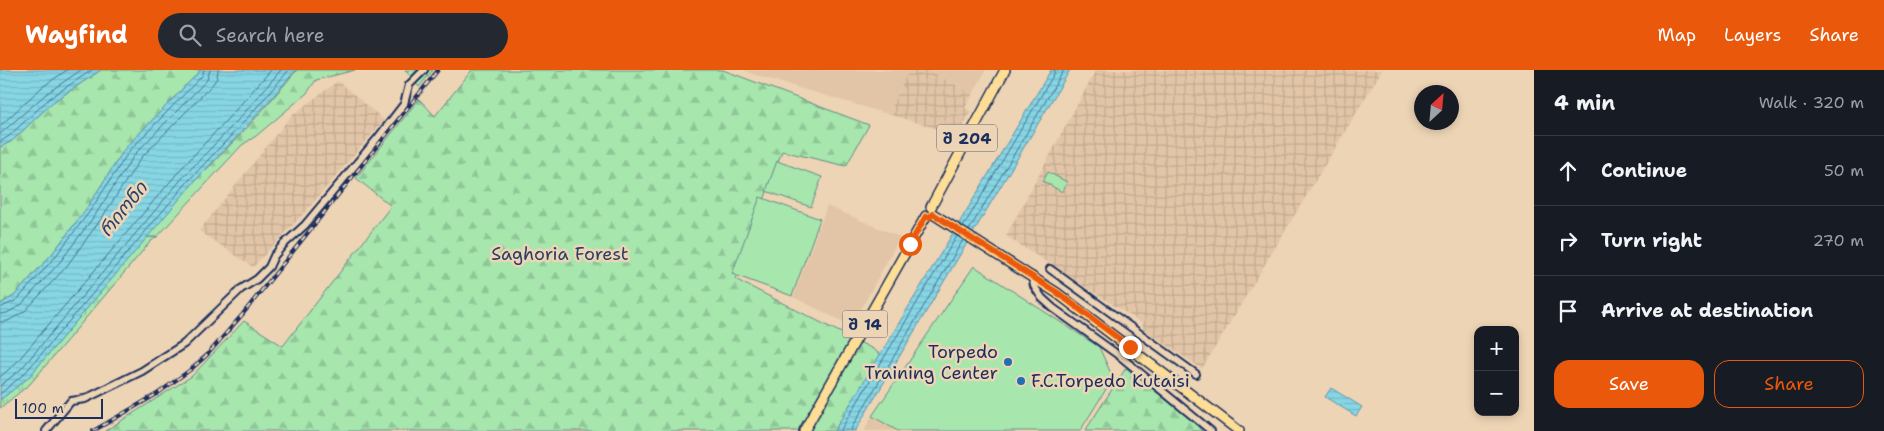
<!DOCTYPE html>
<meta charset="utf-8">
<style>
:root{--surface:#171b24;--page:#242831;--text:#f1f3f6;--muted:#9ea1a6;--line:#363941;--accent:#ea580c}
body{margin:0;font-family:"Shantell Sans","Noto Sans Georgian",sans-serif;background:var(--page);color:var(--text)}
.controls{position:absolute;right:15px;bottom:15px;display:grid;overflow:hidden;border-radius:10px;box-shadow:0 2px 8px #0003}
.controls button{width:45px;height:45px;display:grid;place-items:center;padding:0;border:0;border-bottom:1px solid var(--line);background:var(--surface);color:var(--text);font:25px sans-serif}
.compass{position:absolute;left:1414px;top:15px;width:45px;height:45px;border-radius:50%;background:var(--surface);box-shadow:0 2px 8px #0003;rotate:26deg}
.scale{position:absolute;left:15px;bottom:12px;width:88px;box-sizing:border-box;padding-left:5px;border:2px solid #1b2f5e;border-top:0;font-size:14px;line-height:18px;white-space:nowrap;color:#1b2f5e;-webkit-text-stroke:4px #edd4b5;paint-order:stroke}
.stop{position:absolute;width:15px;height:15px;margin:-11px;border:4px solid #ea580c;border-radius:50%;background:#fff}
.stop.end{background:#ea580c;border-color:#fff;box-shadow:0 1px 5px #0008}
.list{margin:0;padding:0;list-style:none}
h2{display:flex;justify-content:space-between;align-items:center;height:65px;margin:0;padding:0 20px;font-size:21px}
h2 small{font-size:16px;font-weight:400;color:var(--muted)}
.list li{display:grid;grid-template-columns:32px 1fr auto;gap:15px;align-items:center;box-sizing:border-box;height:70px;padding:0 20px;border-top:1px solid var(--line)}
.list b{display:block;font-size:19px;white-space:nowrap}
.list em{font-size:16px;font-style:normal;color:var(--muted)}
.actions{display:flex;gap:10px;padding:15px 20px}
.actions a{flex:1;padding:11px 0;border:1px solid var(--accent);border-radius:15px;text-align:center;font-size:18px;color:var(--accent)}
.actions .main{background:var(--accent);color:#fff}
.icon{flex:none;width:28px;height:28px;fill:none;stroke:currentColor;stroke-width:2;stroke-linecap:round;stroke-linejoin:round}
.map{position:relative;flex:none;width:1534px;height:361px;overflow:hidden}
header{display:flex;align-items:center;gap:30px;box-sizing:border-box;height:70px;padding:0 25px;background:var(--accent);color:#fff}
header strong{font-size:24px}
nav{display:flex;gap:28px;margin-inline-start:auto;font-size:18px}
.search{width:350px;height:45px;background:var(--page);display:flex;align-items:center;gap:12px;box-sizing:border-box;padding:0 18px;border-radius:28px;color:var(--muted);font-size:19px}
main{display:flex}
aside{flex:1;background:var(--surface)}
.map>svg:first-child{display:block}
</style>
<header>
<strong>Wayfind</strong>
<div class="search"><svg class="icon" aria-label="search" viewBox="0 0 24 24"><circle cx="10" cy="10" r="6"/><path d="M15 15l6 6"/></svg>Search here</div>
<nav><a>Map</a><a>Layers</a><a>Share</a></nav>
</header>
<main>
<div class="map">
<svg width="1534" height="361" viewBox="0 0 1534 361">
<defs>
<pattern id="industrial-grid" width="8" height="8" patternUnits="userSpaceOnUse" patternTransform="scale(1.25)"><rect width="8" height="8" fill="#e2c5a6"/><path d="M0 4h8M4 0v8" fill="none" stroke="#c1aa91"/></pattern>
<pattern id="grass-tufts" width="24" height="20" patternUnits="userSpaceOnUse" patternTransform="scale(1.25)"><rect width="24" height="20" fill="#a7e6ad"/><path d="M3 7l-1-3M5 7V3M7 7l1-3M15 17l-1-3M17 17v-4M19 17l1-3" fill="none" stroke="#8fc697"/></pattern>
<pattern id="forest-firs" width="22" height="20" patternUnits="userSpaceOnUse" patternTransform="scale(1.25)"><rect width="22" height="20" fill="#a7e6ad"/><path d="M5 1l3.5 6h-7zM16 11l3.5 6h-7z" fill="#8fc697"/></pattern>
<pattern id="water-rules" width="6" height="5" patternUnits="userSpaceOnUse" patternTransform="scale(1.25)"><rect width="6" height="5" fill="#87d6e4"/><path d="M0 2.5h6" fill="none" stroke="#74b8c6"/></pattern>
</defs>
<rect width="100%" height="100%" fill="#edd4b5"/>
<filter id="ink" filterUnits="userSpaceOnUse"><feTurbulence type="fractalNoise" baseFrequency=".02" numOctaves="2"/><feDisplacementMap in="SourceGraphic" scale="10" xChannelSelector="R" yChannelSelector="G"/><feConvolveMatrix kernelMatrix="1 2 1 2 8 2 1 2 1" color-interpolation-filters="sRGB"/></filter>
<g filter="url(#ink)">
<path fill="#e2c5a6" d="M744 0H909L888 44 752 4Z
M927 0H986L973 24Z
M827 136 900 167 852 256 793 227Z
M872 346 898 361H864Z"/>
<path fill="url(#industrial-grid)" d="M909 0H927L973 24 965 38 971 41 958 65 888 44Z
M1096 0H1382L1202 299 1142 258 1143 254 1006 166Z
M338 11 384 50 306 141 253 197 199 161 291 46Z"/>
<path fill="url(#grass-tufts)" stroke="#618a86" d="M405 0H433L419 17Z
M146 167H157L151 171 30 314 0 338V330L29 307Z"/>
<path fill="url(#forest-firs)" stroke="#618a86" d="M101 0H201L126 77 86 139 52 184 14 226 0 234V77L12 71 53 32Z
M297 0H355L316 10 307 23 256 66 242 75 157 167H146L194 112 247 58Z
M472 0H723L869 55 846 96 782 81 735 209 873 279 881 285 834 361H105L192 306 244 251 283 276 391 136 356 108 419 29 435 46Z
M1126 298 1193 351 1202 361H1085Z"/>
<path fill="#a7e6ad" stroke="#618a86" d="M777 91 822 107 811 137 766 121Z
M1048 102 1067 112 1062 122 1043 111Z
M760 127 820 149 792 226 732 204Z
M974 196 1099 277 1113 308 1080 361H898L872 346Z"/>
<path fill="url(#water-rules)" stroke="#5c93ae" d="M0 0H101L53 32 12 71 0 77Z
M201 0H296L247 56 194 112 29 307 0 330V234L14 226 52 184 86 139 126 77Z
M1051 0H1070L855 361H834Z
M1331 318 1362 337 1356 346 1325 327Z"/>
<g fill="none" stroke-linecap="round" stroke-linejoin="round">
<path stroke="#467294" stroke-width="1" d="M0 56 41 18 67 0
M0 64 46 24 81 0
M0 72 9 66 50 28 92 0
M963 157 1054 4 1055 0
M969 160 1064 0
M0 238 17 230 55 187 90 141 130 80 202 6 204 0
M0 244 7 243 21 235 60 192 95 145 135 84 207 10 210 0
M0 252 8 251 25 241 66 197 101 149 141 88 212 15 217 8 218 0
M0 307 16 293 180 100 233 43 271 0
M0 316 21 299 185 105 239 49 281 0
M0 324 25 303 190 109 243 53 289 0
M840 361 957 166
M851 361 852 357 963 170"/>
<g stroke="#1b2f5e" stroke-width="10">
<path id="minor" d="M1050 199 1196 304
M1032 206 1034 216 1042 228 1053 238 1121 287 1211 361
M46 361 71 331 85 329 142 301 184 274 241 219 257 209 269 197 274 186 283 175 305 155 377 69 404 34 409 15 424 0"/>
</g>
<g stroke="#1b2f5e" stroke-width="12">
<path id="major" d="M931 137 1005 0
M933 144 1057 223 1239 361
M804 361 926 146"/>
</g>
<use href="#minor" stroke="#edd4b5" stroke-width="6"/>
<use href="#major" stroke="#fedd96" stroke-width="9"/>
<g stroke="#1b2f5e" stroke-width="4">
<path id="rail" d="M93 361 157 324 190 300 207 285 242 245 438 0"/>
</g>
<use href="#rail" stroke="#edd4b5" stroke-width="2" stroke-dasharray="5.5" stroke-linecap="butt"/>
</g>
</g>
<g fill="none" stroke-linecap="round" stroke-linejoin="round" filter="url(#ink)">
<path stroke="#ea580c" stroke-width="6" d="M910 174 926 146 930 147 933 144 1058 223 1130 277"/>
</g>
<g fill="#1f6fb2" stroke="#edd4b5" stroke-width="2">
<circle cx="1008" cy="292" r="5"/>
<circle cx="1021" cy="311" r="5"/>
</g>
<g text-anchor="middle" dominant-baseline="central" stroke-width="5" stroke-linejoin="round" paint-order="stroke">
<g fill="#edd4b5" stroke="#5a6078" stroke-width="1">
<rect x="937" y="54.5" width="60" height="27" rx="4"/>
<rect x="842.5" y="240.5" width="45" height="27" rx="4"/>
</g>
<g font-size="16" font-weight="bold" fill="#1b2f5e">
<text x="967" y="68">შ 204</text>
<text x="865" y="254">შ 14</text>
</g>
<g font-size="18" fill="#294166" stroke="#edd4b5">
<text x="560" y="184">Saghoria Forest</text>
</g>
<g font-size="18" fill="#1b2f5e" stroke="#edd4b5" text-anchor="end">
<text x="998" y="282">Torpedo<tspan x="998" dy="21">Training Center</tspan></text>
<text x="1031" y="311" text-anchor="start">F.C.Torpedo Kutaisi</text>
</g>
<g font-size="19" font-style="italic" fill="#26406b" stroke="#edd4b5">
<text transform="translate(123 139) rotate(-51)">რიონი</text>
</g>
</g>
</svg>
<div class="controls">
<button>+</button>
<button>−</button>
</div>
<svg class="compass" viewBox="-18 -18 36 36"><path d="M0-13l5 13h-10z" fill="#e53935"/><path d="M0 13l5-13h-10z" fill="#9ea1a6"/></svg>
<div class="scale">100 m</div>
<div class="stop" style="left:910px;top:174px"></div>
<div class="stop end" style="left:1130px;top:277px"></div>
</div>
<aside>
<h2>4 min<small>Walk · 320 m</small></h2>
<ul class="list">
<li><svg class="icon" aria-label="ahead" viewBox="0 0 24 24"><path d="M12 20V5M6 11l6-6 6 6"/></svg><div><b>Continue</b></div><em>50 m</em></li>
<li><svg class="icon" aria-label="right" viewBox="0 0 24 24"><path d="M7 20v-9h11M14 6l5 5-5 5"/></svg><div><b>Turn right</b></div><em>270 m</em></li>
<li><svg class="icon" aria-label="arrive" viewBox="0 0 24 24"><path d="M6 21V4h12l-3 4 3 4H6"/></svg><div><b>Arrive at destination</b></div></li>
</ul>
<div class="actions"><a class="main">Save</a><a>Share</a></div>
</aside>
</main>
